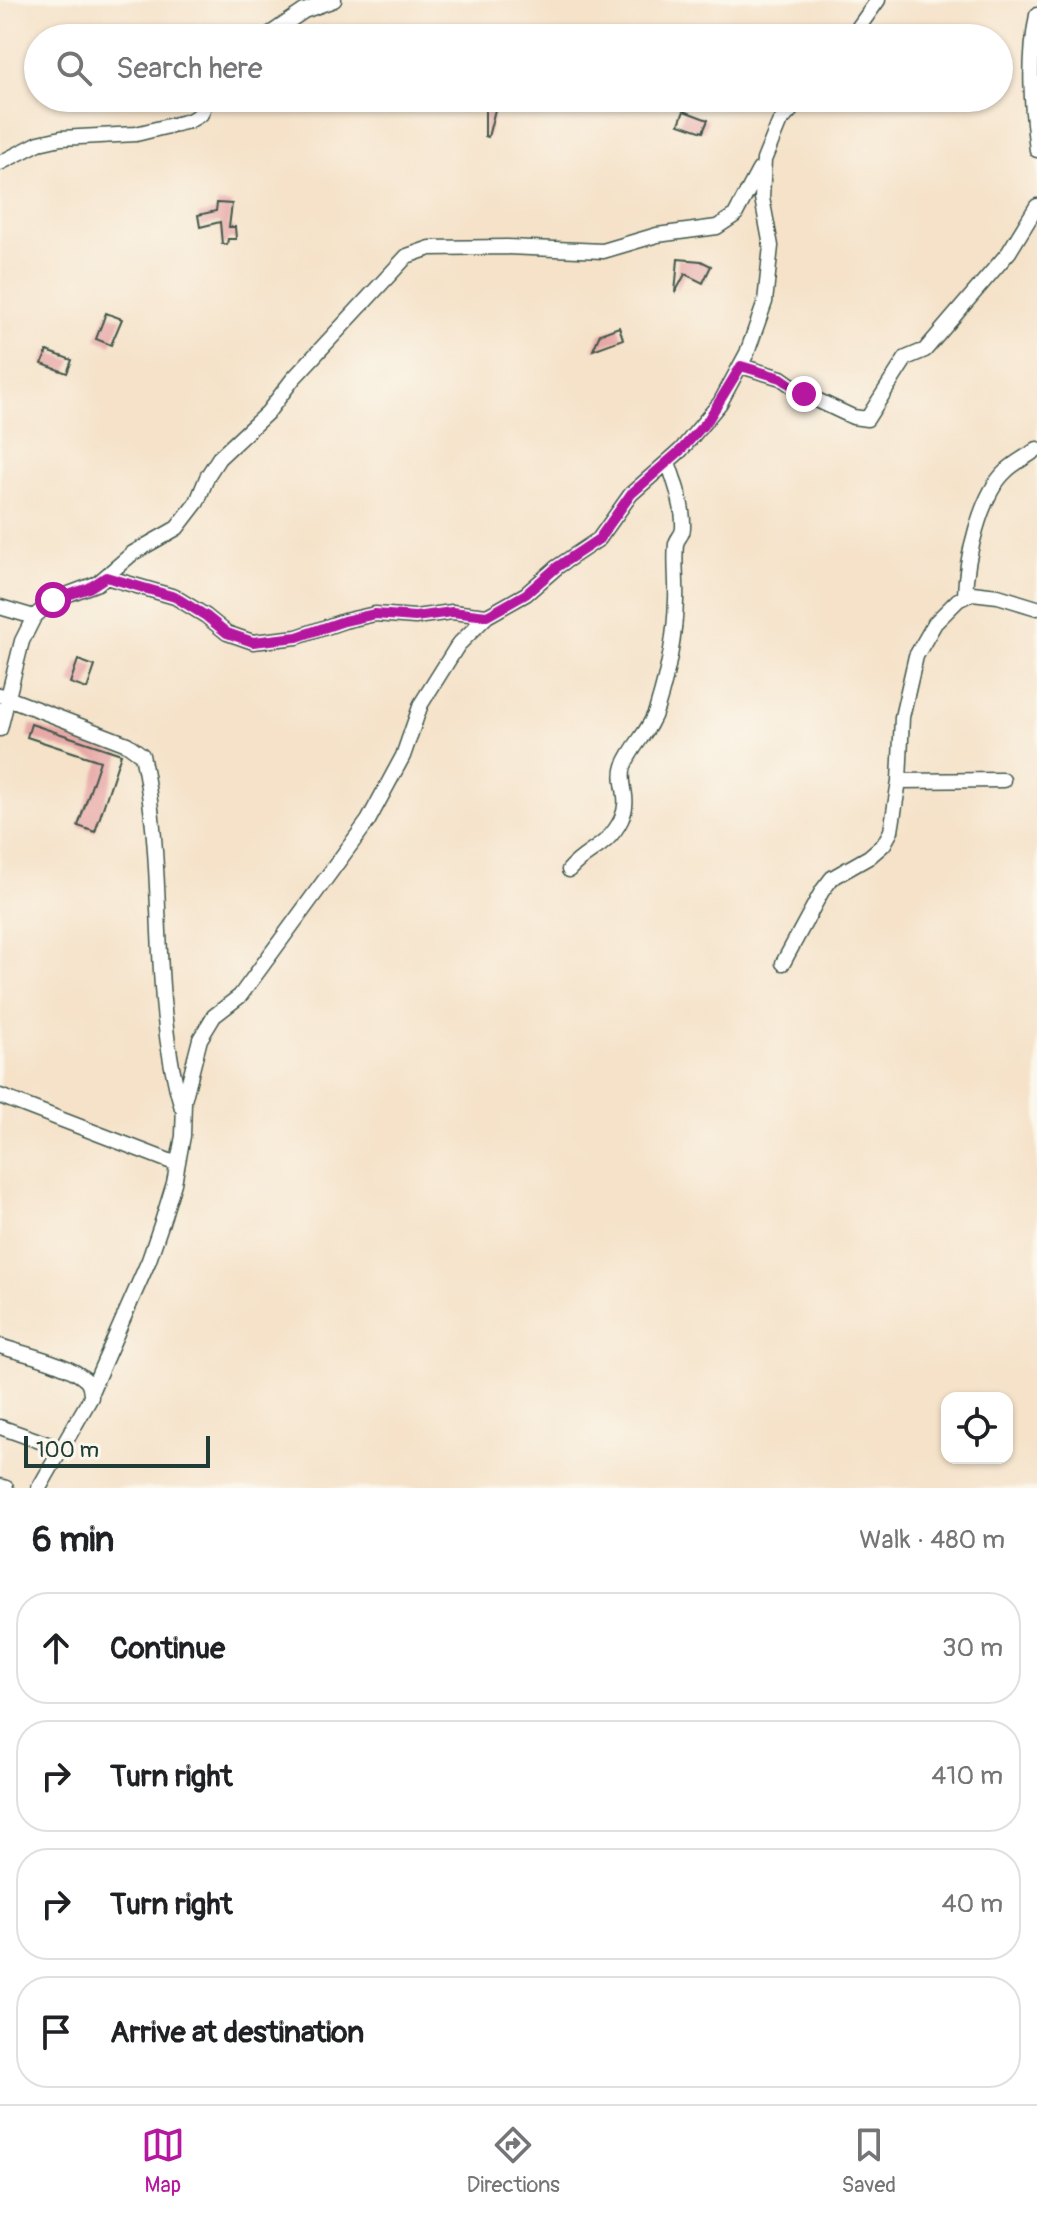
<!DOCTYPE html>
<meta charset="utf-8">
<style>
:root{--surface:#fff;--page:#f6f6f6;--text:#202124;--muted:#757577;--line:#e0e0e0;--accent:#b5179e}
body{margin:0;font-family:Pangolin,sans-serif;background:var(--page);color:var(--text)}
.controls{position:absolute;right:24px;bottom:24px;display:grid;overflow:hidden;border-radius:16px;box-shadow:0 2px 6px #0004}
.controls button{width:72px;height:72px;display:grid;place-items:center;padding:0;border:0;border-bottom:2px solid var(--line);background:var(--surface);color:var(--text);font:40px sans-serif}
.scale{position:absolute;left:24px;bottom:20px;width:186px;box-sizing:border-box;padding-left:8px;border:4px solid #1f3d34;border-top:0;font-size:22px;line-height:28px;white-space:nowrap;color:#1f3d34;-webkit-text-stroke:6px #fbf7ec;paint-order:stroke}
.stop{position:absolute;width:24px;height:24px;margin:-18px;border:6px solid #b5179e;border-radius:50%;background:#fff}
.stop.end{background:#b5179e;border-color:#fff;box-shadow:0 2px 8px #0008}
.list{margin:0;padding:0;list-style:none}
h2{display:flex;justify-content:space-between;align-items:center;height:104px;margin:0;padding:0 32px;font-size:34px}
h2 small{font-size:26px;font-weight:400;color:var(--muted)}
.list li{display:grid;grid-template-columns:52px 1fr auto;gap:24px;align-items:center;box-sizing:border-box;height:112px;margin:0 16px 16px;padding:0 16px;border:2px solid var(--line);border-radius:32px}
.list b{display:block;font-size:30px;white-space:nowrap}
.list em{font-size:26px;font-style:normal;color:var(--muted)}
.icon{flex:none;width:44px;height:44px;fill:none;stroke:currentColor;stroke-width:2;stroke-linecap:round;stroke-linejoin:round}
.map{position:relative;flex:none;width:1037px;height:1488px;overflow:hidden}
.search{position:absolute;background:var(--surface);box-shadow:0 2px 6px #0004;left:24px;right:24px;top:24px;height:88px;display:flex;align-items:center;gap:20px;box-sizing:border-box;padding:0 28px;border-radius:44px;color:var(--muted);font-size:30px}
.sheet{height:616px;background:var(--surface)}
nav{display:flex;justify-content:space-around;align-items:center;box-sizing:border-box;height:112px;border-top:2px solid var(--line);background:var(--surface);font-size:22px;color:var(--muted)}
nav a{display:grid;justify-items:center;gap:4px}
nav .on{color:var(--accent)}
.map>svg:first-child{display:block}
</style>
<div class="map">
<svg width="1037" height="1488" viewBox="0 0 1037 1488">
<rect width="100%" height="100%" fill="#fbf7ec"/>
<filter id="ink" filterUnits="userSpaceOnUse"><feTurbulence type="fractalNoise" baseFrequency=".0125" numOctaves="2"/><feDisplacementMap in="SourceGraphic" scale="16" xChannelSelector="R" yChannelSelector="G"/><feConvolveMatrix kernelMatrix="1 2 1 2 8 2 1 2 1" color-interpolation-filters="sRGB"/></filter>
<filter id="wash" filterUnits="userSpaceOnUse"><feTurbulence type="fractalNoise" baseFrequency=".006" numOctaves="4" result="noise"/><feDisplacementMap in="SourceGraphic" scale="32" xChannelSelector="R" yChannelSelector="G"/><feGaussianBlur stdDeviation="1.8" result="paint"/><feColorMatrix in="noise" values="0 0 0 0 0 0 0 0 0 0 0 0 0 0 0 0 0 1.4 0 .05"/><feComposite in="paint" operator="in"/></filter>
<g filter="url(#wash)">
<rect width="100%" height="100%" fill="#f5e2c9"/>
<g id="blocks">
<path fill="#e7a9a7" d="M459 98H498L488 137 485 136V107L459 106Z
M684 111 708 120 703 132 679 124Z
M217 203 232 204 229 227H235L236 239H228L227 244H222L220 222 200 227 198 215 216 211Z
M678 259 701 261 711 266 703 283 685 274 675 293Z
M106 313 122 319 111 345 96 339Z
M619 327 623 339 593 350 600 334Z
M47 351 72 360 67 373 42 364Z
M78 660 95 666 87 689 70 683Z
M31 724 121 754 95 832 78 826 100 761 27 737Z"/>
</g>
</g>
<g filter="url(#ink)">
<use href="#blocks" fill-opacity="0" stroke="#3f564a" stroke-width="2"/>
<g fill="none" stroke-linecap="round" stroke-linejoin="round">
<g stroke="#3f564a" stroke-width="17">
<path id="minor" d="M1037 15C1028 61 1031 103 1037 150
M264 38 304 11 334 0
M851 38 878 0
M0 163 39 143 61 138 136 134 189 121 201 114 207 98
M741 366 781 378 804 394 853 417 867 419 906 358 925 350 1009 252 1037 206
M106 577 175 597 206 616 227 633 253 642 297 637 344 621 375 614 415 617 452 612 487 616
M965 595C966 560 980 495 1006 471 1015 462 1027 457 1037 449
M0 607 34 617
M0 695 127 744 142 755C168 871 148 994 182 1108
M0 729 22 641 34 617 53 600 98 583 133 553 177 528 197 502 208 475 219 458 268 412 293 379 407 256 430 248 507 247 603 251 657 235 717 227 735 215 759 170
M899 781 1003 780
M569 870C586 850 607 848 621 820 632 797 618 784 624 766 632 745 651 730 657 708 668 673 675 636 676 600 677 582 674 562 676 544 677 538 683 535 683 528 684 507 675 482 668 462
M783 963 822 891 832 878 869 857 884 844 891 831 899 781 902 717 916 656 935 623 958 600 972 593 998 596 1037 608
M0 1096 177 1164
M0 1346C23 1354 68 1363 86 1380 91 1385 91 1391 91 1397L39 1488
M91 1392 149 1260 162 1222 174 1183 183 1136 184 1101 200 1039 214 1016 240 996 368 821 403 756 421 704 458 645 487 616 526 594 557 567 599 539 631 494 681 450 720 403 747 353 765 302 771 246 762 198 764 160 779 123 802 98
M0 1427 62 1449
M0 1486 6 1488"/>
</g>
<use href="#minor" stroke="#fff" stroke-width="14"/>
</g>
</g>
<g fill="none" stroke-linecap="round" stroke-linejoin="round" filter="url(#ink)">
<path stroke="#b5179e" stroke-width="10" d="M53 600 89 588 106 577 175 597 206 616 227 633 253 642 297 637 344 621 375 614 415 617 452 612 487 616 526 594 557 567 599 539 631 494 681 450 708 420 741 366 781 378 804 394"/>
</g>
</svg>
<div class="controls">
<button><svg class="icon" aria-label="locate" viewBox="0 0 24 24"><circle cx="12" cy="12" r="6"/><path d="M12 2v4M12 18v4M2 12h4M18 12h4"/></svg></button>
</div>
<div class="scale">100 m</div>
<div class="stop" style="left:53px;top:600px"></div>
<div class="stop end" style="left:804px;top:394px"></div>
<div class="search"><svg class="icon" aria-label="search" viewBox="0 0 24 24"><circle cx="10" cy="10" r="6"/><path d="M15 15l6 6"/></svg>Search here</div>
</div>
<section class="sheet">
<h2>6 min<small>Walk · 480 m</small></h2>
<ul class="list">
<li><svg class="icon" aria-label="ahead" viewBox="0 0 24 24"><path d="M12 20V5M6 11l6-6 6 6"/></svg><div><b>Continue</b></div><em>30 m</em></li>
<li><svg class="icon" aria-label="right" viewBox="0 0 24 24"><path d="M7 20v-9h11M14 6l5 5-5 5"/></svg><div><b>Turn right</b></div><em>410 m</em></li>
<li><svg class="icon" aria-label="right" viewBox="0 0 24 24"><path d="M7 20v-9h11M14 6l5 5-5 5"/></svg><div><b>Turn right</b></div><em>40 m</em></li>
<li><svg class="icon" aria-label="arrive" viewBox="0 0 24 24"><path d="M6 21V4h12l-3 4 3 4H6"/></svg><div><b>Arrive at destination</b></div></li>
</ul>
</section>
<nav>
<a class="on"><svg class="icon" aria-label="map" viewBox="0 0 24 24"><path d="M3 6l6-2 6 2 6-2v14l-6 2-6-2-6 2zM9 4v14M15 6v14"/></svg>Map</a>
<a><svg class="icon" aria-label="directions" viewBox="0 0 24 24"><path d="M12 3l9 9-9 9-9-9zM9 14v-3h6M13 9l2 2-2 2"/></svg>Directions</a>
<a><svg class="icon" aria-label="saved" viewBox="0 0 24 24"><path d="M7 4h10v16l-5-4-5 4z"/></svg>Saved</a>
</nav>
